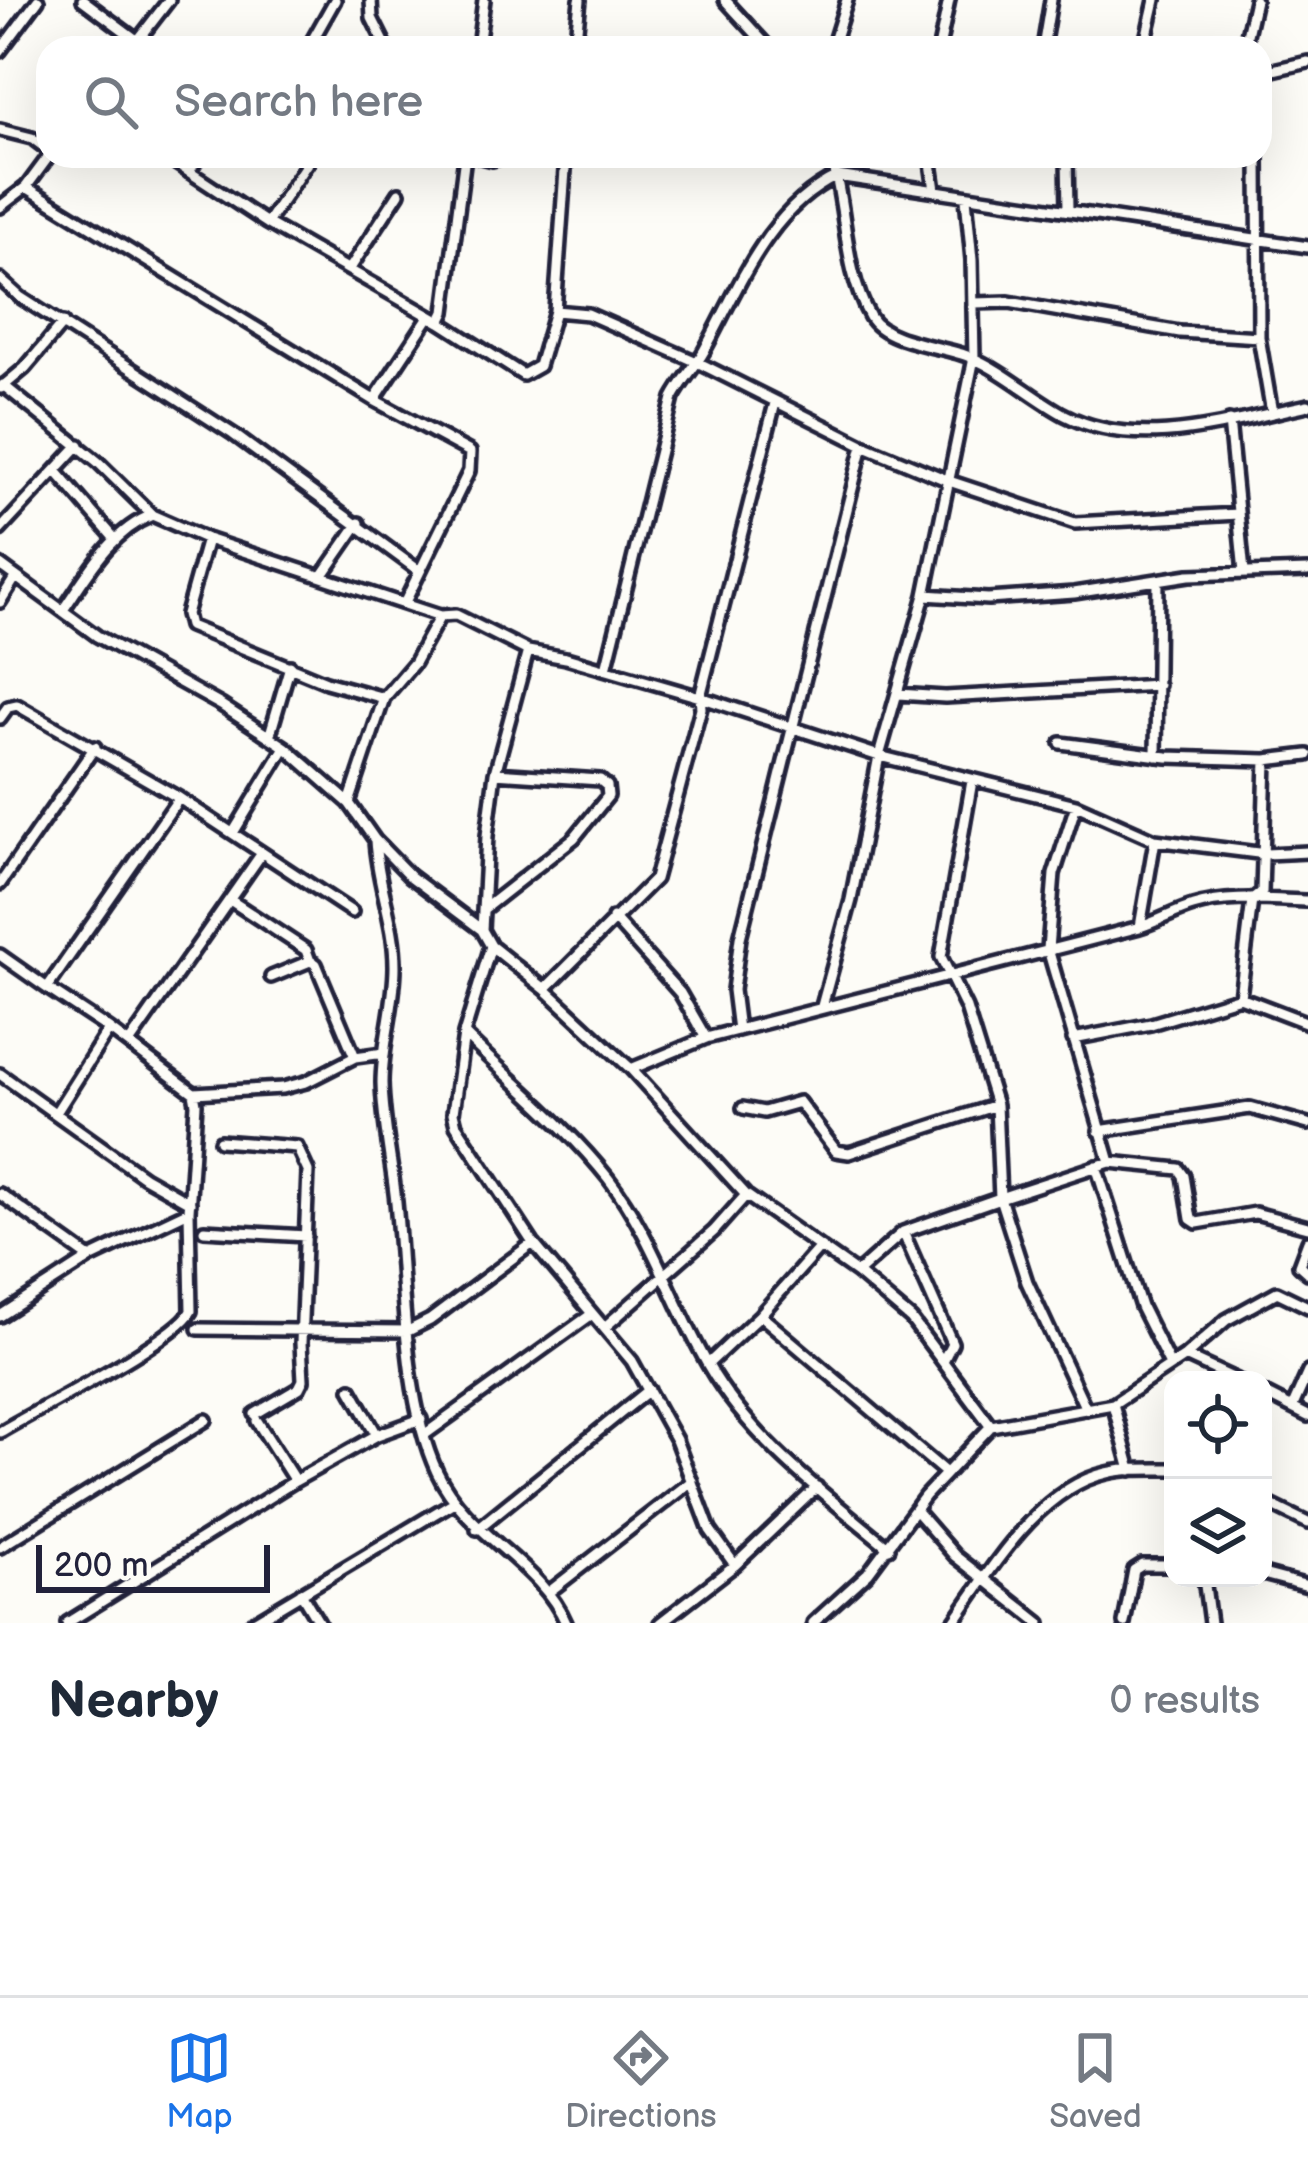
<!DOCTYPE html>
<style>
:root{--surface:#fff;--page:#f2f2f3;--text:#1f2937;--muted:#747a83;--line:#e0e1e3;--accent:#1a73e8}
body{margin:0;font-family:"Balsamiq Sans",sans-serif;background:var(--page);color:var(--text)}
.controls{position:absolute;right:36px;bottom:36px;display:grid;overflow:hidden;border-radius:24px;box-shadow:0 12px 48px #0002}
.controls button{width:108px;height:108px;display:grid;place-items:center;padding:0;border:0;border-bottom:3px solid var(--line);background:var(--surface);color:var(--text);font:60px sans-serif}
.scale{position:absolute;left:36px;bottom:30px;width:234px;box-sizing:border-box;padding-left:12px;border:6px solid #22223b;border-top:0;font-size:33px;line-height:42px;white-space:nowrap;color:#22223b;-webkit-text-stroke:9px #fdfcf7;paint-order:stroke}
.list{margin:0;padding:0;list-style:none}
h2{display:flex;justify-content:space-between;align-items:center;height:156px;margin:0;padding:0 48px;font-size:51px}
h2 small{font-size:39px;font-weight:400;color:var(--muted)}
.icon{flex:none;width:66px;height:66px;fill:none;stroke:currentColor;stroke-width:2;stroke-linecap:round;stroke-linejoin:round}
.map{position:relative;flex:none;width:1308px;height:1623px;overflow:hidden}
.search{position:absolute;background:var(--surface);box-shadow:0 12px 48px #0002;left:36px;right:36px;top:36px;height:132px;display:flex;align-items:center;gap:30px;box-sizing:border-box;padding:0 42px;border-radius:36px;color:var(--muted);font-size:45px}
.sheet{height:372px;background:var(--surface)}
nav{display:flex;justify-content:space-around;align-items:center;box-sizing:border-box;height:168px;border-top:3px solid var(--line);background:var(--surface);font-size:33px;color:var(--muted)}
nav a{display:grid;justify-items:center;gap:6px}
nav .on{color:var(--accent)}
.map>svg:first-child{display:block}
</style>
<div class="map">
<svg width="1308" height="1623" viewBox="0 0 1308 1623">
<rect width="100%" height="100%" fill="#fdfcf7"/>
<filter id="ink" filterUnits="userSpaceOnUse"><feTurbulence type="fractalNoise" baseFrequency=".00833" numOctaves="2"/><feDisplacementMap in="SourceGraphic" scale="24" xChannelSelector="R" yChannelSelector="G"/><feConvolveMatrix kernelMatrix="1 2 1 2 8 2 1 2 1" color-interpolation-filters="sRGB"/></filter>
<g filter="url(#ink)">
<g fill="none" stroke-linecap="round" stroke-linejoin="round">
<g stroke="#22223b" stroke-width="18">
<path id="street" d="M83 0 138 41
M371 0 372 18 387 48
M725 0 769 48
M132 48 169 0
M308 48 335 0
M478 48 484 0
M575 48 580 0
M832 48 847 0
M939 48 949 0
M1043 48 1051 0
M1144 48 1155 0
M1244 48 1255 0
M0 51 38 0
M1260 73 1308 62
M0 130 32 138 48 150
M165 156 267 223 440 322 445 312 465 156
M477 156 492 160 504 157
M831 156C847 207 843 269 870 317 885 343 944 346 970 357 1004 371 1033 398 1065 415 1138 453 1232 421 1308 405
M930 156 935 190
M1067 156 1068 210
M1258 156 1259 337 1272 413
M189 172 199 156
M26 187 374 400 470 452 469 471 405 602
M0 207 26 187 49 156
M267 223 312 156
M349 270 399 193
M0 279 20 297 233 434 418 570
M974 303 1009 302 1180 332 1259 337
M555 311 588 314 697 362 863 445 949 481 1075 523 1238 514
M440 322 523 375 539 366 555 311 566 156
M3 385 98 462 152 515 207 539 440 616 456 615 528 651 566 658 700 697 879 756 1076 805 1155 840 1266 854 1308 852
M1 388 25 368 63 323
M374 400 428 318
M1229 421 1244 572
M56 471 115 539
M0 530 79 445
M207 539 186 614 189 626 326 682 384 698
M0 565 97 636 221 705 285 747 349 803 375 840 410 876 482 930 491 946 545 989 631 1069 746 1195
M323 575 359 523
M925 595 988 599 1074 593 1189 575 1308 571
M0 602 15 578
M63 610C87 575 111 531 152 515
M606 669 673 398C682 381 695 367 704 351 739 287 768 209 837 176L1308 247
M898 694 945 697 1158 685
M0 718 8 707 17 705 179 798 352 912
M270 734 290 666
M1061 743 1167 757 1266 760 1308 755
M1156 756 1158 580
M972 781 941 957 966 1008 996 1105 1000 1198 903 1232 857 1273 911 1319 991 1426
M349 803 384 698 414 663 440 616
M1076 805 1054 874 1048 949 1110 1162
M233 833 285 747
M375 840C377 883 395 922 395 966 395 1006 382 1044 382 1083 383 1123 392 1163 396 1202 404 1282 403 1399 437 1472 467 1536 540 1562 566 1623
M0 884 95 747
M230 900 306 950 310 961
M485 908 574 838 608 796 607 786 600 780 495 773
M613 918 680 993 706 1038
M1140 927 1155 840
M482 930 487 836 495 773 528 651
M491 946 464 1034 453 1113 456 1125 533 1243 632 1361 676 1440 710 1530 735 1565
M0 955 47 988 179 798
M271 977 310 961 316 964 355 1057
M47 988 109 1029
M545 989 655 879 701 708 700 697 775 403
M1240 997 1252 900 1262 892 1266 760
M822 1006 851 900 879 756 925 595 974 358 972 260 966 198
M738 1030 733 990 740 938 863 445
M464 1034C511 1081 566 1125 608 1178 651 1233 673 1304 708 1365 751 1440 823 1493 889 1548
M1073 1039 1151 1024 1240 997 1308 1023
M130 1042 262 853
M631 1069 706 1038 1140 927C1159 921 1176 911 1193 906 1228 895 1272 900 1308 901
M0 1074 144 1177 190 1203
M194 1093 283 1088 306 1082 355 1057 384 1053
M743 1108 764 1112 799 1102 836 1151 849 1153 996 1105
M1099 1131 1250 1108 1308 1124
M220 1141 297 1147 308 1171 301 1343 303 1380 299 1388 255 1414
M1096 1166 1141 1307 1169 1363
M0 1194 90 1258
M204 1230 306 1236
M903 1232 952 1343 943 1361
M1308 1241 1299 1265 1308 1273
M760 1315 946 1473
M0 1316 90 1258 189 1211
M606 1326 714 1231 746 1195 857 1273
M198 1329 408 1331 430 1320 533 1243
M1185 1356 1237 1380
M708 1364 760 1315 820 1247
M351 1389 377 1435
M1263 1393 1308 1416
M1113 1404 1131 1470
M1292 1408 1308 1372
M1086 1409 1027 1282 1000 1198 1110 1162 1179 1169 1184 1176 1191 1219 1197 1223 1255 1213 1308 1227
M257 1421 295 1481
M0 1432C36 1410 176 1340 191 1311L189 1211 196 1104 194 1093 109 1029 57 1111
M424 1435 592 1314
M1263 1501 1308 1523
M915 1510 955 1556 1040 1623
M477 1529 649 1390
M0 1547 206 1420
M1263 1574 1308 1586
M1204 1578 1210 1623
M549 1592 692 1481
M301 1593 319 1623
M67 1623 295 1481 377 1435 421 1419
M252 1623 454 1502
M660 1623 735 1565 817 1487
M813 1623 868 1573 925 1496 991 1426 1113 1404 1185 1356 1226 1320 1277 1292 1308 1307
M953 1623C991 1570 1038 1488 1107 1473 1128 1468 1151 1469 1173 1469
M1124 1623 1134 1570 1142 1565H1173"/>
</g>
<use href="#street" stroke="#fdfcf7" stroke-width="9"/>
</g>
</g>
</svg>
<div class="controls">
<button><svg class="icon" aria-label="locate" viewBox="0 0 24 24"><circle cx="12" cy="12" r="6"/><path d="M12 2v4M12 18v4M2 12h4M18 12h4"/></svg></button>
<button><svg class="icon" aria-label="layers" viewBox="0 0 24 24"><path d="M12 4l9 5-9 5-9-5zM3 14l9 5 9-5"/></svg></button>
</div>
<div class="scale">200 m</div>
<div class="search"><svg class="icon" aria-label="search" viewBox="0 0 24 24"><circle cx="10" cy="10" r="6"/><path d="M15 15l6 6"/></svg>Search here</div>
</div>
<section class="sheet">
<h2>Nearby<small>0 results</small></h2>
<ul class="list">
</ul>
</section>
<nav>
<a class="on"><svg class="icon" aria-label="map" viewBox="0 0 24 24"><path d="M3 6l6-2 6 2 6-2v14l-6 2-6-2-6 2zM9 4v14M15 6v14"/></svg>Map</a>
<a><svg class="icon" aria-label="directions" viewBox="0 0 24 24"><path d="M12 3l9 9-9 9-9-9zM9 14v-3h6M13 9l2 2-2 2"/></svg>Directions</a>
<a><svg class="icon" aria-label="saved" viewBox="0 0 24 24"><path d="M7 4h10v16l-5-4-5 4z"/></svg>Saved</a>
</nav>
